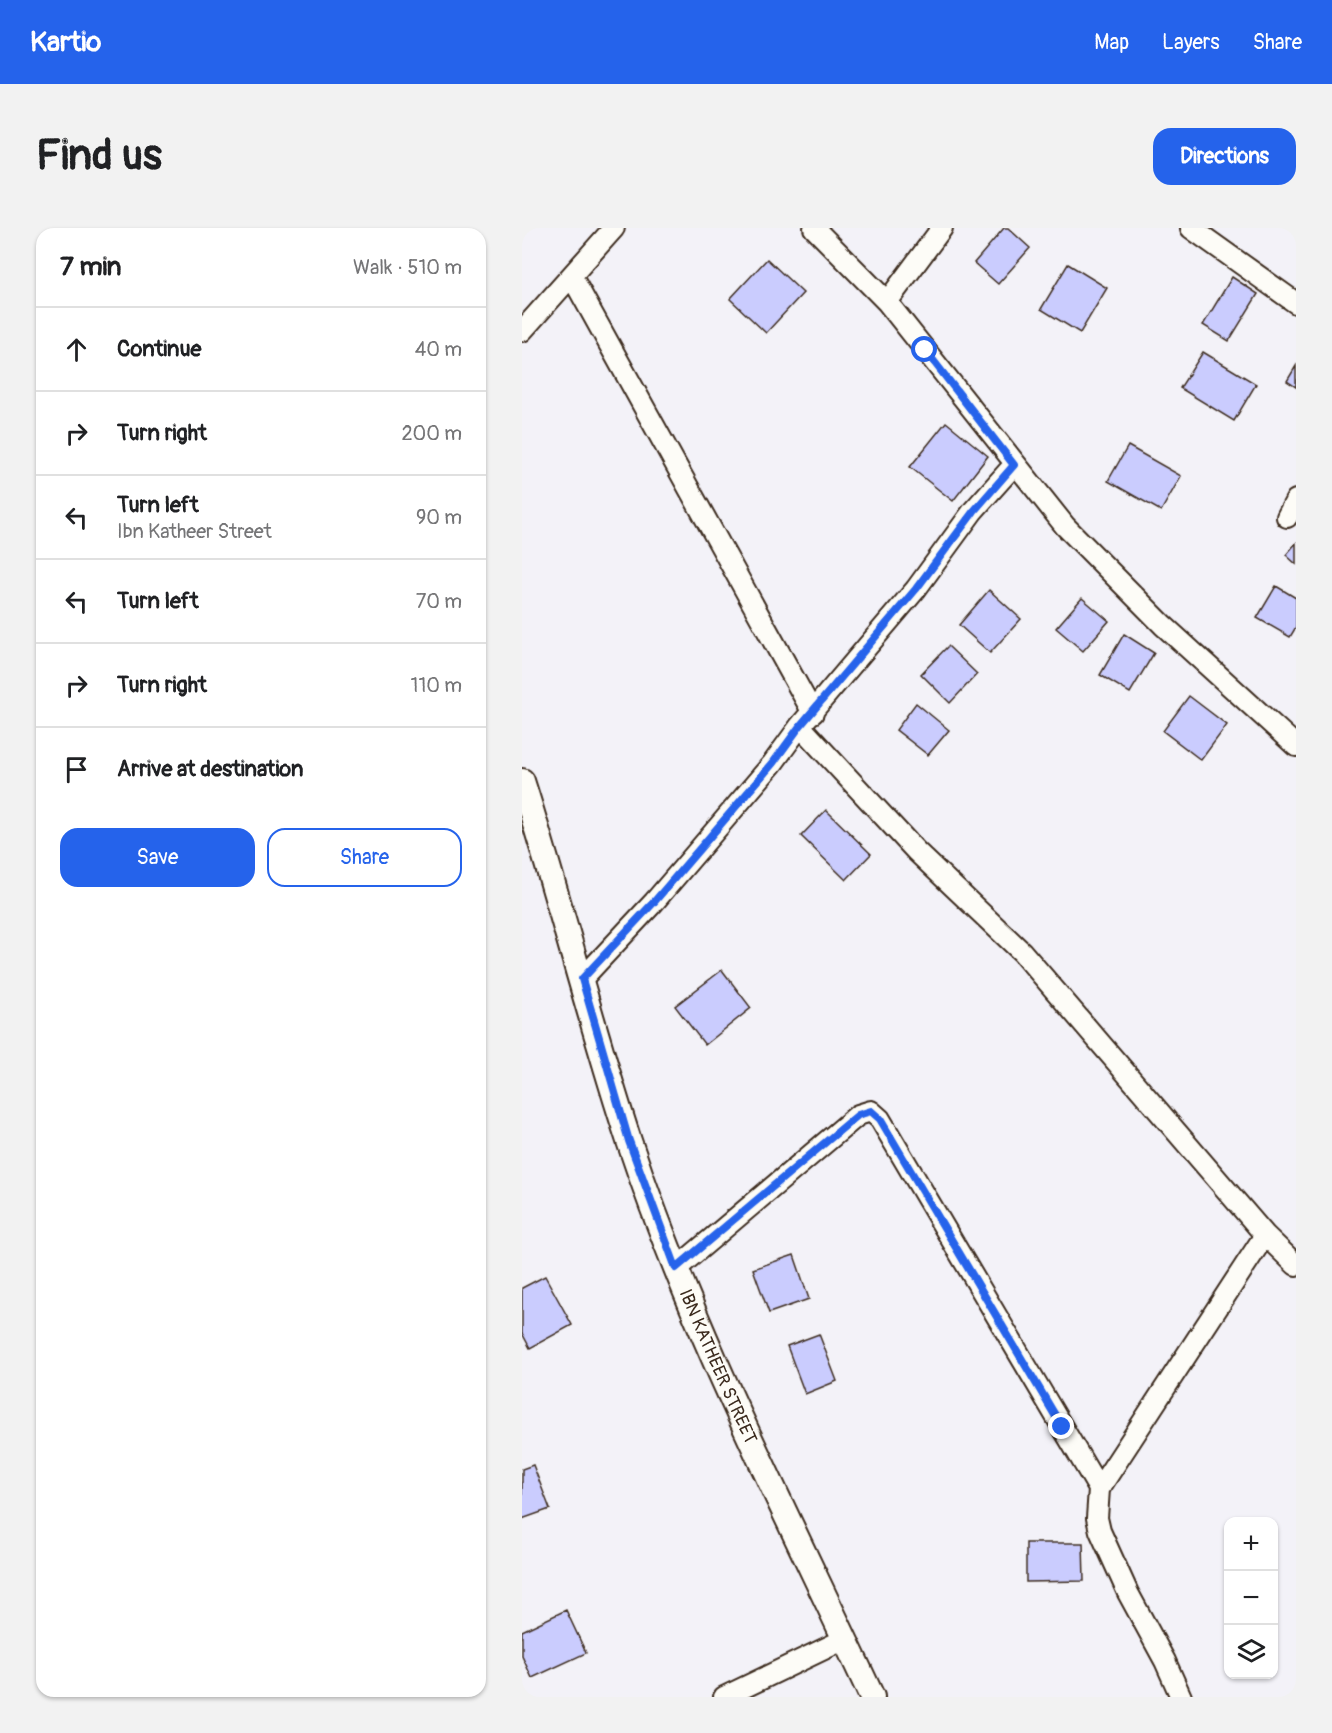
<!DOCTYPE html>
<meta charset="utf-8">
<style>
:root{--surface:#fff;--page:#f2f2f2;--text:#202124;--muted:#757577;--line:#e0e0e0;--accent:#2563eb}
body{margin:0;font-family:Pangolin,sans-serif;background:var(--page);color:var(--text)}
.controls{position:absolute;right:18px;bottom:18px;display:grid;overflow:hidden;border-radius:12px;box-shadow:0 2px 4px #0004}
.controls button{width:54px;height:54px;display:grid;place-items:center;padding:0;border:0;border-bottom:2px solid var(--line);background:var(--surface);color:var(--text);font:30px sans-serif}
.stop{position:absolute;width:18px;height:18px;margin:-14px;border:4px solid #2563eb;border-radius:50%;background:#fff}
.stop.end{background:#2563eb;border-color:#fff;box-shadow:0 2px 6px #0008}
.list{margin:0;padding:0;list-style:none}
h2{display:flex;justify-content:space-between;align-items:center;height:78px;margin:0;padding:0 24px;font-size:26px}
h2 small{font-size:20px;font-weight:400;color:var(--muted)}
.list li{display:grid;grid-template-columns:39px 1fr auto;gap:18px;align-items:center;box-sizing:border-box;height:84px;padding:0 24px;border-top:2px solid var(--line)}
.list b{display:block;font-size:22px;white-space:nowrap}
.list p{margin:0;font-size:20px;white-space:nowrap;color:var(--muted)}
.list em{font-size:20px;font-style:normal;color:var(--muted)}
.actions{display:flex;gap:12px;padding:18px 24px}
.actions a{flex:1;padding:14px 0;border:2px solid var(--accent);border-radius:18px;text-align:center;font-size:21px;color:var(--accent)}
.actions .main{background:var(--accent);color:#fff}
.icon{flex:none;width:33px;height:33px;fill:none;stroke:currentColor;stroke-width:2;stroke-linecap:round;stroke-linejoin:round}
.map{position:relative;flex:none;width:774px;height:1469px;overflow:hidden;border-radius:18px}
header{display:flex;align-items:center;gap:36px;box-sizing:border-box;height:84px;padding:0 30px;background:var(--accent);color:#fff}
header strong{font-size:28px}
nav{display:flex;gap:33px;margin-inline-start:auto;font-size:21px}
.intro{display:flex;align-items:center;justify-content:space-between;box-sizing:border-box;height:144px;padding:0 36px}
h1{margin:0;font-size:42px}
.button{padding:15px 27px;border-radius:18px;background:var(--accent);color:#fff;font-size:21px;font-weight:700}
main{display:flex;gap:36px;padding:0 36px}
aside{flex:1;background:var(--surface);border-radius:18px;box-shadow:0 2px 4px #0004}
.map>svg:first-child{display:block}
</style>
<header>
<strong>Kartio</strong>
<nav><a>Map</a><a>Layers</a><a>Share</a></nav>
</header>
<div class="intro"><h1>Find us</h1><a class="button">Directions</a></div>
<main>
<aside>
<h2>7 min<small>Walk · 510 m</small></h2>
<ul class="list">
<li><svg class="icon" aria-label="ahead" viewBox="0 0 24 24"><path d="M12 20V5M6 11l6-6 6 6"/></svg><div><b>Continue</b></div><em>40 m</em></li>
<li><svg class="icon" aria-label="right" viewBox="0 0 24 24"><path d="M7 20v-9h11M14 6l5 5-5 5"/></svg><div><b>Turn right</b></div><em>200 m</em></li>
<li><svg class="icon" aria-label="left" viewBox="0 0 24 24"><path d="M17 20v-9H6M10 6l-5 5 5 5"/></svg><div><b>Turn left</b><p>Ibn Katheer Street</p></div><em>90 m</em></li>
<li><svg class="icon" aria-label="left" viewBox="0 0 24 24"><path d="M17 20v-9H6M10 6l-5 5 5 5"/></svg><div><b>Turn left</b></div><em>70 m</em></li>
<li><svg class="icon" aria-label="right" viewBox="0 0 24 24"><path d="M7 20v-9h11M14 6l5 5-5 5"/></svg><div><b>Turn right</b></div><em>110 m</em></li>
<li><svg class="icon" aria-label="arrive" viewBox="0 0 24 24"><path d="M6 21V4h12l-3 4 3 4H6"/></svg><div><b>Arrive at destination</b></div></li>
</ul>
<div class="actions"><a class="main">Save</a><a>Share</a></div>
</aside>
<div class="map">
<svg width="774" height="1469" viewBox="0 0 774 1469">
<rect width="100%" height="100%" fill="#f3f2f8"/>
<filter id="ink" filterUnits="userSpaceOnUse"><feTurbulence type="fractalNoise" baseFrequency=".0167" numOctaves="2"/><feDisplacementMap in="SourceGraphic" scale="12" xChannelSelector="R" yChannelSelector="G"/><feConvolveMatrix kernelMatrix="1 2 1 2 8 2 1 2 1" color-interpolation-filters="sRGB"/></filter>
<g filter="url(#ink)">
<path fill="#caccfe" stroke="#3b2a1e" stroke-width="1.5" d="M482 0H486L508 20 476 56 452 35Z
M245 31 281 65 244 105 208 71Z
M546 36 585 60 558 105 519 81Z
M710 49 736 66 707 113 681 97Z
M681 124 734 156 712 193 658 160Z
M774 138V159L765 153Z
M424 194 466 228 431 273 388 239Z
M606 218 659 248 639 283 586 253Z
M774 315V336L764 327Z
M754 358 774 370V399L768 409 735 390Z
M467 362 499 391 468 425 437 397Z
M560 370 587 393 561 423 534 400Z
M602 406 632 425 608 465 578 447Z
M426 418 455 446 428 475 399 446Z
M667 468 705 497 679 532 641 503Z
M394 475 427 502 406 527 374 502Z
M304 582 349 626 324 652 279 608Z
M200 742 229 780 183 817 153 778Z
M272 1027 287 1071 247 1085 231 1041Z
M23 1048 50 1097 8 1120 0 1105V1060Z
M297 1106 315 1153 283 1166 265 1118Z
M11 1237 28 1281 0 1291V1241Z
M504 1315H561L562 1353 504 1354Z
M44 1382 64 1425 10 1450 0 1428V1403Z"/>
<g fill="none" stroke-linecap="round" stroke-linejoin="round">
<g stroke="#3b2a1e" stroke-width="24">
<path id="minor" d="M292 0 365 74 543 298 641 397 774 518
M669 0 774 75
M50 49 291 485
M365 74 420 0
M0 103 92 0
M765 289 774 272
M278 498 394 623 500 724 743 1007 577 1261 575 1290 578 1303 606 1365 643 1433 659 1469
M60 751 132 674 251 535 278 498 394 361 451 283 492 237
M743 1007 774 1037
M155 1040 336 887 349 883 358 891 577 1261
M202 1469 323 1411"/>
</g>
<g stroke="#3b2a1e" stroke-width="28">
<g id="tertiary">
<path id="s1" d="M0 553C38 672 68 794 107 913 171 1105 265 1286 350 1469"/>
</g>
</g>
<use href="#minor" stroke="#fdfcf7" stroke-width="20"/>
<use href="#tertiary" stroke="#fdfcf7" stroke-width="24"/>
</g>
</g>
<g fill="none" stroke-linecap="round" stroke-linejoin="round" filter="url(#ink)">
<path stroke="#2563eb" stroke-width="8" d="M403 122 492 237 452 283 394 361 278 498 251 535 132 674 60 751 107 913 154 1040 336 887 349 883 358 891 540 1199"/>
</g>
<g text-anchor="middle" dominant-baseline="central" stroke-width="4.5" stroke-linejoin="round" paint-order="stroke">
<g font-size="18" fill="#3b2a1e" stroke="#fdfcf7">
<text stroke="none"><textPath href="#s1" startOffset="618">IBN KATHEER STREET</textPath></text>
</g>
</g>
</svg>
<div class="controls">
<button>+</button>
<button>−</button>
<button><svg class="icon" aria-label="layers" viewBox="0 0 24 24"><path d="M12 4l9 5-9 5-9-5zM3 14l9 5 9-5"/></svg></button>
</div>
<div class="stop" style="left:403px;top:122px"></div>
<div class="stop end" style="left:540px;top:1199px"></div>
</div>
</main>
